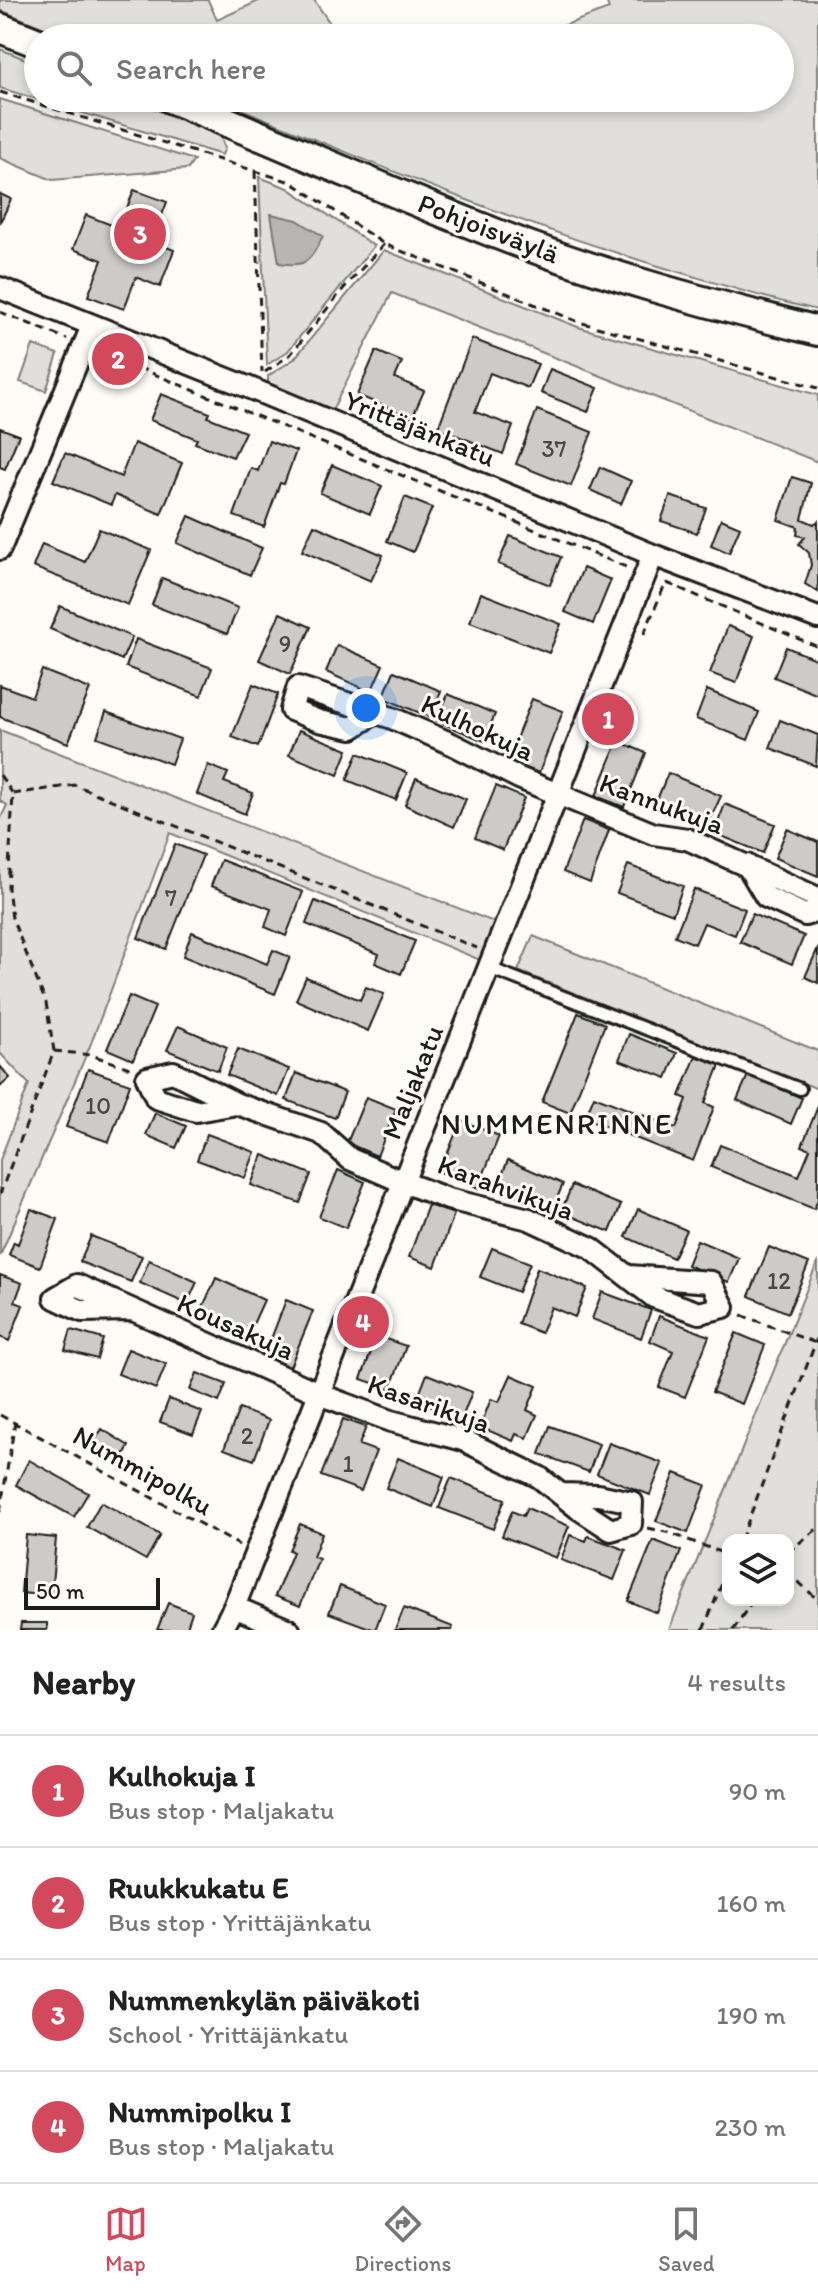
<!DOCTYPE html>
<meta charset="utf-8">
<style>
:root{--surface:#fff;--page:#f2f2f2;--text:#222;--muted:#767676;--line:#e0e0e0;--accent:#d1495b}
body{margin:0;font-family:Itim,sans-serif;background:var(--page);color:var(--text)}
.controls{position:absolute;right:24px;bottom:24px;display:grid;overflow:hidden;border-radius:16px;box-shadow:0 4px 12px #0003}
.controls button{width:72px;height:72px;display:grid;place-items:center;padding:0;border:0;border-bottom:2px solid var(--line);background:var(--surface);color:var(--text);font:40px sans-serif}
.scale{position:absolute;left:24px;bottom:20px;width:136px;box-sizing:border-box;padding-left:8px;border:4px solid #1c1c1c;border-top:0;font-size:22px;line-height:28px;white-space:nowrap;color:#1c1c1c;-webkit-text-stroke:6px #fdfcf7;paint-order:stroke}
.you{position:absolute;left:366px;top:708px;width:28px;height:28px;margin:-20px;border:6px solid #fff;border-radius:50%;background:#1a73e8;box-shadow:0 0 0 12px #1a73e833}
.badge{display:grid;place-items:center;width:52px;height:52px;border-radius:50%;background:var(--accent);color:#fff;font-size:26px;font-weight:700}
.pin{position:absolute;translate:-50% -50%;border:4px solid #fff;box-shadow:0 2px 8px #0006}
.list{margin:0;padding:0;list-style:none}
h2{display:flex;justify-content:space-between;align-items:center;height:104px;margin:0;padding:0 32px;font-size:34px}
h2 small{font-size:26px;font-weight:400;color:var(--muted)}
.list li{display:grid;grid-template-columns:52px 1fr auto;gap:24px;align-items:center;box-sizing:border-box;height:112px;padding:0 32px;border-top:2px solid var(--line)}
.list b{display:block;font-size:30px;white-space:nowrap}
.list p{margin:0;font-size:26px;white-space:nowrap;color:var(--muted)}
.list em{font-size:26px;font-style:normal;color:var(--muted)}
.icon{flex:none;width:44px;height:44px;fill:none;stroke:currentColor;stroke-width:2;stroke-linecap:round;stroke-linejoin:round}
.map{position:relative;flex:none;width:818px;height:1630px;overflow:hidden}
.search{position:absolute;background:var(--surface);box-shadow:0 4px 12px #0003;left:24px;right:24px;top:24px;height:88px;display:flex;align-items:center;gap:20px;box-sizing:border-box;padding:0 28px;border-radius:44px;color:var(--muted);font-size:30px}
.sheet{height:552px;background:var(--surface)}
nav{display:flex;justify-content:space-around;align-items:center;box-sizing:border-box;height:112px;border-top:2px solid var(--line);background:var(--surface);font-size:22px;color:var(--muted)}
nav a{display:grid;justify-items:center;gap:4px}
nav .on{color:var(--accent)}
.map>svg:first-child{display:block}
</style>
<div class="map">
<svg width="818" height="1630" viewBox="0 0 818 1630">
<rect width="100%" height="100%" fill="#fdfcf7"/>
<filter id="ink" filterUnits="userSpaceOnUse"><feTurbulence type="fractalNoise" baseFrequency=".0125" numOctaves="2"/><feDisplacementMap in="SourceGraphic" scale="16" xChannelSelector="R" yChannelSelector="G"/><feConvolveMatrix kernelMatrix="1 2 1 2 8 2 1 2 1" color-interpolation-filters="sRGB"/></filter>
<g filter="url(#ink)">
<path fill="#e0dfdb" stroke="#7e7e7c" stroke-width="2" fill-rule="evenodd" d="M0 0H208L217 20 261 0H314L340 38H69L0 10Z
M606 0H818V310C774 301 732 288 689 275 526 228 371 163 215 98H780V38H530L609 9Z
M0 49 38 64V98H127L219 134 225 148 222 155 0 88Z
M0 99 194 160 188 169 52 180 0 158Z
M259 177 288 188 374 246 288 351 267 365Z
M384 250 578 327 818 395V462L392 293 330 414 268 389V376L294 359Z
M33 345 58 354 46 391 20 382Z
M0 730 494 922 480 960 170 833 90 1046 0 1256V1160L29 1084 0 1053V820L7 805 0 801Z
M533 936 818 1051V1089L518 971Z
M818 1261V1630H669ZM728 1540H788V1600H728Z"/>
<path fill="#b7b6b2" stroke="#797876" stroke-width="2" d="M271 214 297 220 323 236C310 260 308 268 279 263Z"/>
<path fill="#cccbc8" stroke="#1c1c1c" stroke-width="2" d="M134 190 167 202 152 241 174 250 160 287 136 277 124 309 88 296 102 260 73 249 86 215 119 228Z
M0 194 11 199 0 223Z
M472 339 538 364 528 388 490 373 475 412 513 426 503 454 438 428Z
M376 351 402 362 395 378 424 391 412 418 357 395Z
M550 369 598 388 588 412 541 393Z
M161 394 210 413 208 417 245 432 233 457 195 443 197 439 150 420Z
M537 410 592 432 571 486 516 464Z
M0 428 19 435 5 469 0 467Z
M269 441 296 451 284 484 280 483 264 527 234 516 251 468 258 471Z
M134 443 182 463 161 514 115 495 111 505 53 481 65 453 121 477Z
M332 465 382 486 370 514 320 493Z
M600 467 631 481 621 504 590 490Z
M792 477 811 483 802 519 814 524 818 521V592L805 584 811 565 809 553 799 544 805 537 797 535 798 527 778 520Z
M670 496 706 508 697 533 661 521Z
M405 497 432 508 413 552 387 541Z
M189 516 262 548 250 575 177 543Z
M721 519 740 527 729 553 711 545Z
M314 525 383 555 371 581 302 551Z
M99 529 151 550 128 605 33 567 42 544 85 562Z
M510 536 561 557 550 585 498 564Z
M583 568 611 580 593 624 565 612Z
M162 578 238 608 227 634 152 605Z
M481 593 561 624 549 653 470 622Z
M60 606 132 637 122 660 50 629Z
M280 613 311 627 290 674 259 660Z
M728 626 754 636 736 683 710 673Z
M136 639 212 668 201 696 126 667Z
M337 645 383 665 371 692 326 672Z
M786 647 818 660V695L774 677Z
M42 670 90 689 68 743 0 717V685L32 697Z
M394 671 441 691 430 717 383 698Z
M253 684 278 694 258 747 232 737Z
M707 690 759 712 748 740 696 719Z
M448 694 495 714 484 741 437 721Z
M532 699 563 711 539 773 507 761Z
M106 712 180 739 171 764 97 737Z
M780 720 818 735 816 766 770 748Z
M299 730 348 750 338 775 289 755Z
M618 741 646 753 624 807 596 796Z
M358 753 407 773 396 800 347 780Z
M208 765 228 773 224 782 253 793 245 814 197 794Z
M668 773 721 796 706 829 654 807Z
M416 778 466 799 454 827 405 805Z
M496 786 524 798 503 850 475 838Z
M725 804 775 824 763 853 714 833Z
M583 820 609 830 590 883 563 872Z
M787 829 818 842V876L775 858Z
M175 844 203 855 166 949 138 938Z
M221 860 303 892 286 936 265 927 271 909 211 886Z
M628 865 683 886 673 914 617 893Z
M694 889 745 909 735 935 704 923 695 944 675 936Z
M315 901 415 941 401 974 375 963 379 954 306 924Z
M752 914 804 936 792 964 740 942Z
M192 932 267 964 273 950 290 957 275 994 183 956Z
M818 948V983L805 977Z
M306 977 360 1000 366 987 384 994 368 1031 296 1000Z
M129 996 155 1007 133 1060 107 1049Z
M578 1013 605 1024 570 1113 542 1102Z
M178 1026 227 1047 218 1071 167 1050Z
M629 1034 677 1053 667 1078 619 1060Z
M238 1049 289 1069 278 1096 227 1075Z
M696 1056 720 1065 705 1103 714 1107 693 1161 585 1118 594 1096 676 1128 687 1099 680 1096Z
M0 1066 10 1078 0 1087Z
M88 1069 130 1084 109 1142 66 1127Z
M296 1073 345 1092 335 1118 286 1100Z
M748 1075 802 1098 791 1124 737 1100Z
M366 1097 396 1109 377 1156 347 1143Z
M818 1106V1199L814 1209 711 1167 720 1145 799 1176 810 1149 802 1146Z
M155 1113 186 1126 176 1148 146 1135Z
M461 1120 499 1136 478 1188 440 1172Z
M207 1134 255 1152 245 1178 197 1160Z
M263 1155 311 1174 300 1203 251 1185Z
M508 1160 563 1184 552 1210 497 1187Z
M338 1170 365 1182 346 1228 319 1217Z
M572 1185 621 1205 610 1232 561 1212Z
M428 1205 454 1214 435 1267 409 1257Z
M31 1209 58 1219 40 1267 9 1255 14 1242 18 1244Z
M638 1209 686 1230 673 1258 626 1237Z
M91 1236 142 1256 131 1282 80 1262Z
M697 1240 739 1258 729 1282 687 1265Z
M769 1247 809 1263 788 1313 749 1296Z
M492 1248 530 1263 518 1292 480 1277Z
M149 1260 197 1282 187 1304 140 1283Z
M537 1268 587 1288 575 1317 551 1307 541 1333 518 1324Z
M0 1275 22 1283 15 1302 23 1305 9 1341 0 1337Z
M216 1278 264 1300 249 1333 201 1311Z
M602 1292 651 1310 641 1338 592 1319Z
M286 1300 313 1311 290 1367 264 1357Z
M659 1316 709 1336 685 1397 659 1387 673 1351 650 1341Z
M71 1330 103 1339 97 1359 65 1350Z
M736 1333 765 1345 742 1404 712 1392Z
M377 1336 406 1346 390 1389 361 1379Z
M128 1349 166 1364 156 1389 118 1374Z
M197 1373 226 1384 219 1402 190 1390Z
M427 1374 472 1392 462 1418 417 1400Z
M511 1375 537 1386 527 1410 537 1415 527 1438 516 1434 513 1441 480 1427 491 1399 499 1402Z
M169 1399 202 1412 193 1434 160 1422Z
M239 1409 269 1420 254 1460 224 1449Z
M343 1419 366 1427 359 1445 376 1451 361 1491 321 1476Z
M550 1426 599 1444 589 1472 540 1454Z
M102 1429 129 1446 119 1464 91 1447Z
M609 1443 662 1463 650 1495 597 1474Z
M398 1458 444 1477 433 1507 386 1488Z
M29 1460 88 1493 74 1517 16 1485Z
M675 1473 706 1485 688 1533 656 1521Z
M451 1478 505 1499 493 1529 439 1508Z
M101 1502 160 1535 146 1560 87 1527Z
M527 1508 569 1526 556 1558 502 1536 512 1511 523 1516Z
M300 1524 322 1533 313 1557 319 1559 300 1606 275 1596 293 1552 289 1550Z
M26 1535 56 1538 51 1596 21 1593Z
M570 1535 586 1541 588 1536 626 1550 614 1580 561 1560Z
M653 1540 681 1551 657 1613 628 1601Z
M340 1586 385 1604 375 1630 329 1613Z
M168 1603 192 1612 186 1630H157Z
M404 1608 453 1627 452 1630H395Z
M21 1623H47V1630H20Z"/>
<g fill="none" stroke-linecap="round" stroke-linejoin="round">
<g stroke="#1c1c1c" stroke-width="16">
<path id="lane" d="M489 968 800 1089"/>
</g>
<g stroke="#1c1c1c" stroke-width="26">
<path id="street" d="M0 288 245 386 653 555 818 618
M0 549 92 326
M375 713 352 728 319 721 291 710 298 687 392 718 452 744 519 778 654 834 687 839 818 898
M747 865 766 897 805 915 818 911
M237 1104 196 1111 156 1098 147 1078 173 1072 237 1104 321 1133 350 1159 403 1182 448 1199 529 1219 591 1248 654 1297 699 1313 724 1307 711 1282 629 1276
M131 1310 82 1311 55 1298 77 1285 332 1399 391 1421 463 1440 539 1477 579 1509 611 1530 631 1524 632 1502 598 1495 561 1494
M234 1607 289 1630
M222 1630 234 1607 653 555"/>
</g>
<g stroke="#1c1c1c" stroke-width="34">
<path id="secondary" d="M0 28 38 43
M170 98C279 143 387 191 497 234 601 275 710 304 818 331"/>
</g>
<path stroke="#1c1c1c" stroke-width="3" stroke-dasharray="8 6" stroke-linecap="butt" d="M0 92 291 182 384 244 579 322 818 388
M255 171 262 372
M0 312 67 339
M100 352 626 567
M265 372 290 355 344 288 384 244
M667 583 818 647
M644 634 666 582
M0 775 13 794 8 888 12 918 46 1003 54 1051 0 1194
M13 794 75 785 477 948
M54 1051 91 1055 130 1068
M741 1315 816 1343
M0 1415 239 1545
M0 1512 15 1422
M648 1528 670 1533 728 1555
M741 1540 818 1336
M788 1552 818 1528
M788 1572 818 1600
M703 1630 728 1569
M733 1630 753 1600"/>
<use href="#lane" stroke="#fdfcf7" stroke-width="10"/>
<use href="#street" stroke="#fdfcf7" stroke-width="20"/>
<use href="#secondary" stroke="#fdfcf7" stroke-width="28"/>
</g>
</g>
<g text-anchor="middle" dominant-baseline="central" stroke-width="6" stroke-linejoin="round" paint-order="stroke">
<g font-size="24" fill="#484847">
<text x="554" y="448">37</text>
<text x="285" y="643">9</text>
<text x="171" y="897">7</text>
<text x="98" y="1105">10</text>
<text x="779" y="1280">12</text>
<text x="247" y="1435">2</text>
<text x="348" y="1463">1</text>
</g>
<g font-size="28" fill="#1c1c1c" stroke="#fdfcf7">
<text transform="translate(489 228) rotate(21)">Pohjoisväylä</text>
<text transform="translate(420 428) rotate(22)">Yrittäjänkatu</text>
<text transform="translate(478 727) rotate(25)">Kulhokuja</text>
<text transform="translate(662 803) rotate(20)">Kannukuja</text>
<text transform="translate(412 1082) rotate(-68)">Maljakatu</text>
<text transform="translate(506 1187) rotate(20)">Karahvikuja</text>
<text transform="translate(236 1326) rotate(24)">Kousakuja</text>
<text transform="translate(429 1403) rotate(19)">Kasarikuja</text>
<text transform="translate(143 1470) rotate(29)">Nummipolku</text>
</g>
<g font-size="30" letter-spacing="2" fill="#1c1c1c" stroke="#fdfcf7">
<text x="557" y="1123">NUMMENRINNE</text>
</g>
</g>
</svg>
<div class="controls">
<button><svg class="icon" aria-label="layers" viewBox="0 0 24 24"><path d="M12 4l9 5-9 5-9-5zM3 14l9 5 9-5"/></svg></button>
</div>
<div class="scale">50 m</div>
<div class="you"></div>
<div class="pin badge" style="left:608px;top:719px">1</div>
<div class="pin badge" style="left:118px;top:359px">2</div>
<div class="pin badge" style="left:140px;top:234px">3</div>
<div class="pin badge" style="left:363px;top:1322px">4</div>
<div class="search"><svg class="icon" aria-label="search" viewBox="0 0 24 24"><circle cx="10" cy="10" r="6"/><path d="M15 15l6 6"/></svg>Search here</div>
</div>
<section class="sheet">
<h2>Nearby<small>4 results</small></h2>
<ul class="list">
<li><span class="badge">1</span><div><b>Kulhokuja I</b><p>Bus stop · Maljakatu</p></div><em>90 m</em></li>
<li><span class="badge">2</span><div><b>Ruukkukatu E</b><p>Bus stop · Yrittäjänkatu</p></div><em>160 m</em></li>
<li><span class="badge">3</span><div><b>Nummenkylän päiväkoti</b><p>School · Yrittäjänkatu</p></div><em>190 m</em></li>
<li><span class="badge">4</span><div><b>Nummipolku I</b><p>Bus stop · Maljakatu</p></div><em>230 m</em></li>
</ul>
</section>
<nav>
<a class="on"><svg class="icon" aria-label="map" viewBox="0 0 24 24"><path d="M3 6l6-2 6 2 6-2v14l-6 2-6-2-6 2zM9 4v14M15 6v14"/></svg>Map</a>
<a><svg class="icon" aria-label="directions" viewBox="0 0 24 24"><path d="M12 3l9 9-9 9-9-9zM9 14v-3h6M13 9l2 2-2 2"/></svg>Directions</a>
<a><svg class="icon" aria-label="saved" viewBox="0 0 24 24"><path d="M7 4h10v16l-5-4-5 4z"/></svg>Saved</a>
</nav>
